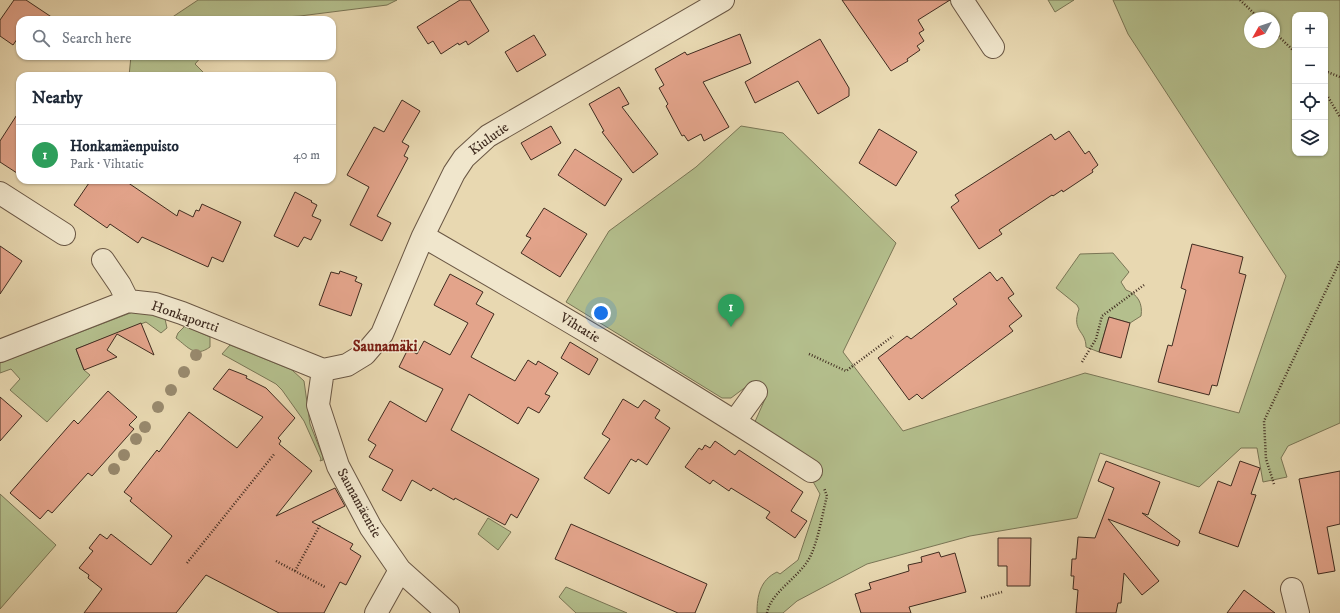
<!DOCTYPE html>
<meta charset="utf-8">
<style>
:root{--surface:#fff;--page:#f2f2f3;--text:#1f2937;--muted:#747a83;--line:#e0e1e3;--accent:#d93025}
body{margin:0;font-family:"IM FELL DW Pica",serif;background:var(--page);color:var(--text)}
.controls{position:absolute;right:12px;top:12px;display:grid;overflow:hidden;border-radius:8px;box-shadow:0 1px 3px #0004}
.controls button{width:36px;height:36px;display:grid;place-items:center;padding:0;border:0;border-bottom:1px solid var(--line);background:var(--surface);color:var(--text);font:20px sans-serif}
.compass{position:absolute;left:1244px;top:12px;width:36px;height:36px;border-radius:50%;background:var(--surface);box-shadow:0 1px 3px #0004;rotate:230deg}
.you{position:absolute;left:601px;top:313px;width:14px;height:14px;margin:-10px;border:3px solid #fff;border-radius:50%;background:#1a73e8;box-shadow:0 0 0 6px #1a73e833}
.badge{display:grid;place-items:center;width:26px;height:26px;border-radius:50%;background:var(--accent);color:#fff;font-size:13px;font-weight:700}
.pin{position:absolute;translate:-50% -33px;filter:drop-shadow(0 1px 2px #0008)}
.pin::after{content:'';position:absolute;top:21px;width:14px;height:12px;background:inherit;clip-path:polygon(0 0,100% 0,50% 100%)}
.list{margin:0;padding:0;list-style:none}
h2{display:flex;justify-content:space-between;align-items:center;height:52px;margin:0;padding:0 16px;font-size:17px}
h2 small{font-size:13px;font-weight:400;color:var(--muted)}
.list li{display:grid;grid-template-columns:26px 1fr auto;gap:12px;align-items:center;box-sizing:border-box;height:60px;padding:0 16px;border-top:1px solid var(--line)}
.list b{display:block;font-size:15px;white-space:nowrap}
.list p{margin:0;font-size:13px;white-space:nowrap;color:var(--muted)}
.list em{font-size:13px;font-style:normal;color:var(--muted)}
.icon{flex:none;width:22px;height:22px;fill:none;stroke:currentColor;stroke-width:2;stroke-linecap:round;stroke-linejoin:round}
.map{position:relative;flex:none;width:1340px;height:613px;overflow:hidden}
.search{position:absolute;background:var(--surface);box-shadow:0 1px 3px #0004;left:16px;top:16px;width:320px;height:44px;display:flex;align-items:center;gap:10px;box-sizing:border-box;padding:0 14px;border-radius:12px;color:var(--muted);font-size:15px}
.panel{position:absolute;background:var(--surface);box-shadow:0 1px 3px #0004;left:16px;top:72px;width:320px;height:112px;border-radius:12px}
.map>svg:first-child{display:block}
</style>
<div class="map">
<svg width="1340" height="613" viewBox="0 0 1340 613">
<rect width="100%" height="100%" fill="#e8d8b1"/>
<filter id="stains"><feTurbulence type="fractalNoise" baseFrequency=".005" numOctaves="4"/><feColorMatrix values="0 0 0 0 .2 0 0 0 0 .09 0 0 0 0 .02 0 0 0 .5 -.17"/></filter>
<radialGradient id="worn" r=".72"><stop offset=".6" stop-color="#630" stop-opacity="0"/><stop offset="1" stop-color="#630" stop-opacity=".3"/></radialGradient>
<path fill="#b4bf8d" stroke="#7a7656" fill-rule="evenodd" d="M198 0H397L387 5 300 16 235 20H168Z
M1048 0H1074L1055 12Z
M1113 0H1340V423L1288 446 1281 458 1287 477 1263 482 1257 448H1241L1199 487 1100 453 1077 518 970 536 867 564 797 601 783 613H757C757 596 760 580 777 572L780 574 798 560 820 494 811 478 754 424 765 399 747 386 731 398H722L566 302 609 231 696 167 741 126 783 133 896 243 843 352 903 431 1085 373 1239 413 1286 276 1128 34ZM1295 15H1325V153H1295ZM1250 18H1274V42H1250Z
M131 56H202L195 64 207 76H129Z
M1113 253 1129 272 1121 282 1126 290C1138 294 1143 304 1141 316L1130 323 1109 317 1099 352 1086 347C1086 330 1071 332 1079 309L1077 305 1056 288 1080 254Z
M138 310 148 311 165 319 167 328 161 333 146 322 76 349 84 370 90 375 47 422 10 390 20 379 11 369 0 373V363Z
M185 326 210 337V347C195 358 188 347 176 338L178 333Z
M230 345 292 370 304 381 310 424 323 457V460L320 461 321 459 304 421 282 390 276 384 222 354Z
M0 494 56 545 0 609Z
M488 518 511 532 498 550 478 534Z
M566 587 627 613H576L559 597Z"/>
<path fill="#e3a48b" stroke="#402c20" d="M14 0H26L56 20H20V35L13 45 0 36V20Z
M460 0H470L489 31 468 45 466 41 459 45 458 43 441 54 433 41 428 44 417 27Z
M842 0H950L918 20 924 30 919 33 924 41 917 46 920 50 907 59 908 61 891 71Z
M740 34 751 63 703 82 729 127 704 141 701 134 688 141 684 135 682 136 666 106 668 104 659 88 664 85 655 69 685 52 687 55Z
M534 35 546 55 517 72 505 52Z
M820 39 849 88V96L818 114 798 81 755 103 745 82Z
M619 87 629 104 622 107 658 154 633 173 602 132 604 131 589 104Z
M402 100 420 111 402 142 409 146 404 156 408 158 377 216 391 223 382 241 350 225 369 187 347 175 374 127 384 132Z
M20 110V175L0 162V141Z
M551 126 561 143 531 160 521 143Z
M879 129 917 152 896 186 859 163Z
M1069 131 1085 154 1089 151 1098 165 1092 170 1093 172 1063 192 1062 190 1053 196 1052 195 999 230 1002 234 979 249 951 207 959 201 955 195 1051 134 1055 140Z
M575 149 622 179 605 206 558 175Z
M91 180H124L177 216 179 210 193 217 196 210 199 211 202 204 241 222 223 262 212 257 208 267 142 237 138 243 110 224 107 228 74 205Z
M295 192 312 201 311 202 317 205 312 216 321 220 311 240 304 237 298 247 274 236Z
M544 208 587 234 560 277 521 253 531 238 526 236Z
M1192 244 1243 257 1239 273 1246 275 1217 386 1212 385 1209 395 1158 382 1168 345 1172 346 1186 290 1181 288Z
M0 246 22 261 0 294Z
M340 271 357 277 355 281 362 284 351 316 319 305 331 272 339 274Z
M990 272 997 281 1002 277 1014 294 1008 298 1022 316 1009 326 1013 331 922 399 917 394 909 400 878 358 907 336 911 339 957 304 953 299Z
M450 274 483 292 476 304 494 314 471 357 515 381 528 360 536 365 538 361 558 373 545 394 550 396 539 413 528 407 518 424 469 394 451 430 539 479 517 518 511 514 505 525 455 498 454 500 433 488 431 491 412 480 401 501 382 490 393 470 369 457 376 445 368 440 390 401 426 422 443 389 399 367 408 349 417 354 424 341 450 355 468 323 434 305Z
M1109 317 1130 323 1121 358 1099 352Z
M141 323 154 355 117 334 107 350 117 357 84 370 76 349Z
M570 342 598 359 589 375 561 358Z
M229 369 247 376 246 378 266 388 295 418 278 438 281 441 279 444 312 471 276 516 335 488 345 506 312 522 353 544 350 549 361 556 346 585 340 582 324 613H279L206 575 176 613H84L102 589 88 578 89 575 79 568 93 551 89 548 100 534 107 539 111 534 151 565 172 536 130 501 132 498 124 492 157 450 159 452 189 412 237 448 263 417 213 389Z
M108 391 137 417 129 425 134 429 92 476 88 473 52 513 48 510 40 519 10 493 74 420 78 424Z
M0 397 22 416 0 441Z
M623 399 638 408 644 400 660 410 655 418 670 428 647 465 638 459 636 462 631 459 609 494 584 478 610 439 602 434Z
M715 441 735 455 739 450 803 492 791 511 807 521 795 538 766 518 770 512 731 488 729 491 713 480 710 484 685 467 699 448 702 450 705 445 710 448Z
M1106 461 1160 482 1148 515 1142 513 1180 541 1178 546 1108 519 1159 581 1142 595 1124 573 1121 603H1118L1116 613H1076L1078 590 1073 589 1074 576H1071L1072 559H1076L1078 537 1095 538 1114 488 1098 481Z
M1240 461 1260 468 1251 494 1256 495 1238 547 1199 533 1218 481 1231 486Z
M1340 471V524L1327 527 1335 571 1318 574 1299 479Z
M571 524 707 584 695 613H678L555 559Z
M998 538H1031L1030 586H1007V566H998Z
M939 552 941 557 955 553 966 592 909 607 911 613H861L855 594 871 589 869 583 909 571 908 565 922 562 921 557Z
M1244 590 1275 613H1227Z"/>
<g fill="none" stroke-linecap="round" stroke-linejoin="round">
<g stroke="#6a5744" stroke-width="24">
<path id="street" d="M962 0 993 47
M0 193 64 234
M423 236C554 312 685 388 811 471
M103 260 120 285 128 301
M0 351 128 301 155 304 182 313 323 370
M323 370 347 365 365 354 382 334 423 236 454 173 464 158 488 136 723 0
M323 370 318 405 338 466 371 528 400 570 448 613
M735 421 756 392
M1292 589 1298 613
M376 613 400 570"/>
</g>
<path stroke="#402c20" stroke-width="2.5" stroke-dasharray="1 2" stroke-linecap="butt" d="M1240 0 1259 18
M1274 32 1295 52
M1325 71 1340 77
M1325 92 1340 117
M809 354 846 371 893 336
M1082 362 1096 339 1102 316 1144 285
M1274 484 1266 459 1264 421 1340 261
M276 561 325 587
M187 563 275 453
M295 571 320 525
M981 598 1002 592
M767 613C771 591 801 577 811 555 819 537 822 515 827 496L824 488"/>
<use href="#street" stroke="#f0e6cc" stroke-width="22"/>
</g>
<g fill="#98896d">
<circle cx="196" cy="355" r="6"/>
<circle cx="184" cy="372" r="6"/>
<circle cx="171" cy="390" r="6"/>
<circle cx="158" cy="407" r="6"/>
<circle cx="145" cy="427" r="6"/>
<circle cx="136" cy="439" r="6"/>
<circle cx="124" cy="455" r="6"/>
<circle cx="114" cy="469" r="6"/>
</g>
<g text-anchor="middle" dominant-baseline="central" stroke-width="3" stroke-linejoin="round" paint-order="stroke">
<g font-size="14" fill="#402c20" stroke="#f0e6cc">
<text transform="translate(489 139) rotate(-36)">Kiulutie</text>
<text transform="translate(185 317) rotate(19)">Honkaportti</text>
<text transform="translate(580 328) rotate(31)">Vihtatie</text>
<text transform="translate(359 503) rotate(61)">Saunamäentie</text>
</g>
<g font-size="15" font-weight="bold" fill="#7a1f14" stroke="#f0e6cc">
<text x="385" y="346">Saunamäki</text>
</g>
</g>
<rect width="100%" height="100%" filter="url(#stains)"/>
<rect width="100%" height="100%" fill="url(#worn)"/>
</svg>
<div class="controls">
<button>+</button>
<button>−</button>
<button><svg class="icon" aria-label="locate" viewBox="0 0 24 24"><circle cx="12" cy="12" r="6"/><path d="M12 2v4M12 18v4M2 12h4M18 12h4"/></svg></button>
<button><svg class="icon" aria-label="layers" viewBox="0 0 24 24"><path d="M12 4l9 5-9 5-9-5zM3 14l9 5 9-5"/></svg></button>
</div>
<svg class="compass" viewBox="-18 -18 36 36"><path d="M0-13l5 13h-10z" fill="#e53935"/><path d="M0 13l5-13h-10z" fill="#747a83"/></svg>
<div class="you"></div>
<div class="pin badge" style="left:731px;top:327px;background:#2e9e5b">1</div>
<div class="search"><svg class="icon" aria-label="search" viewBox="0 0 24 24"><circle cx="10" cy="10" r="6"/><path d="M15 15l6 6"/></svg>Search here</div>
<section class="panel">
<h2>Nearby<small></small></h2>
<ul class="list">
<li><span class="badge" style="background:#2e9e5b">1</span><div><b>Honkamäenpuisto</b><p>Park · Vihtatie</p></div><em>40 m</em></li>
</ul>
</section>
</div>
